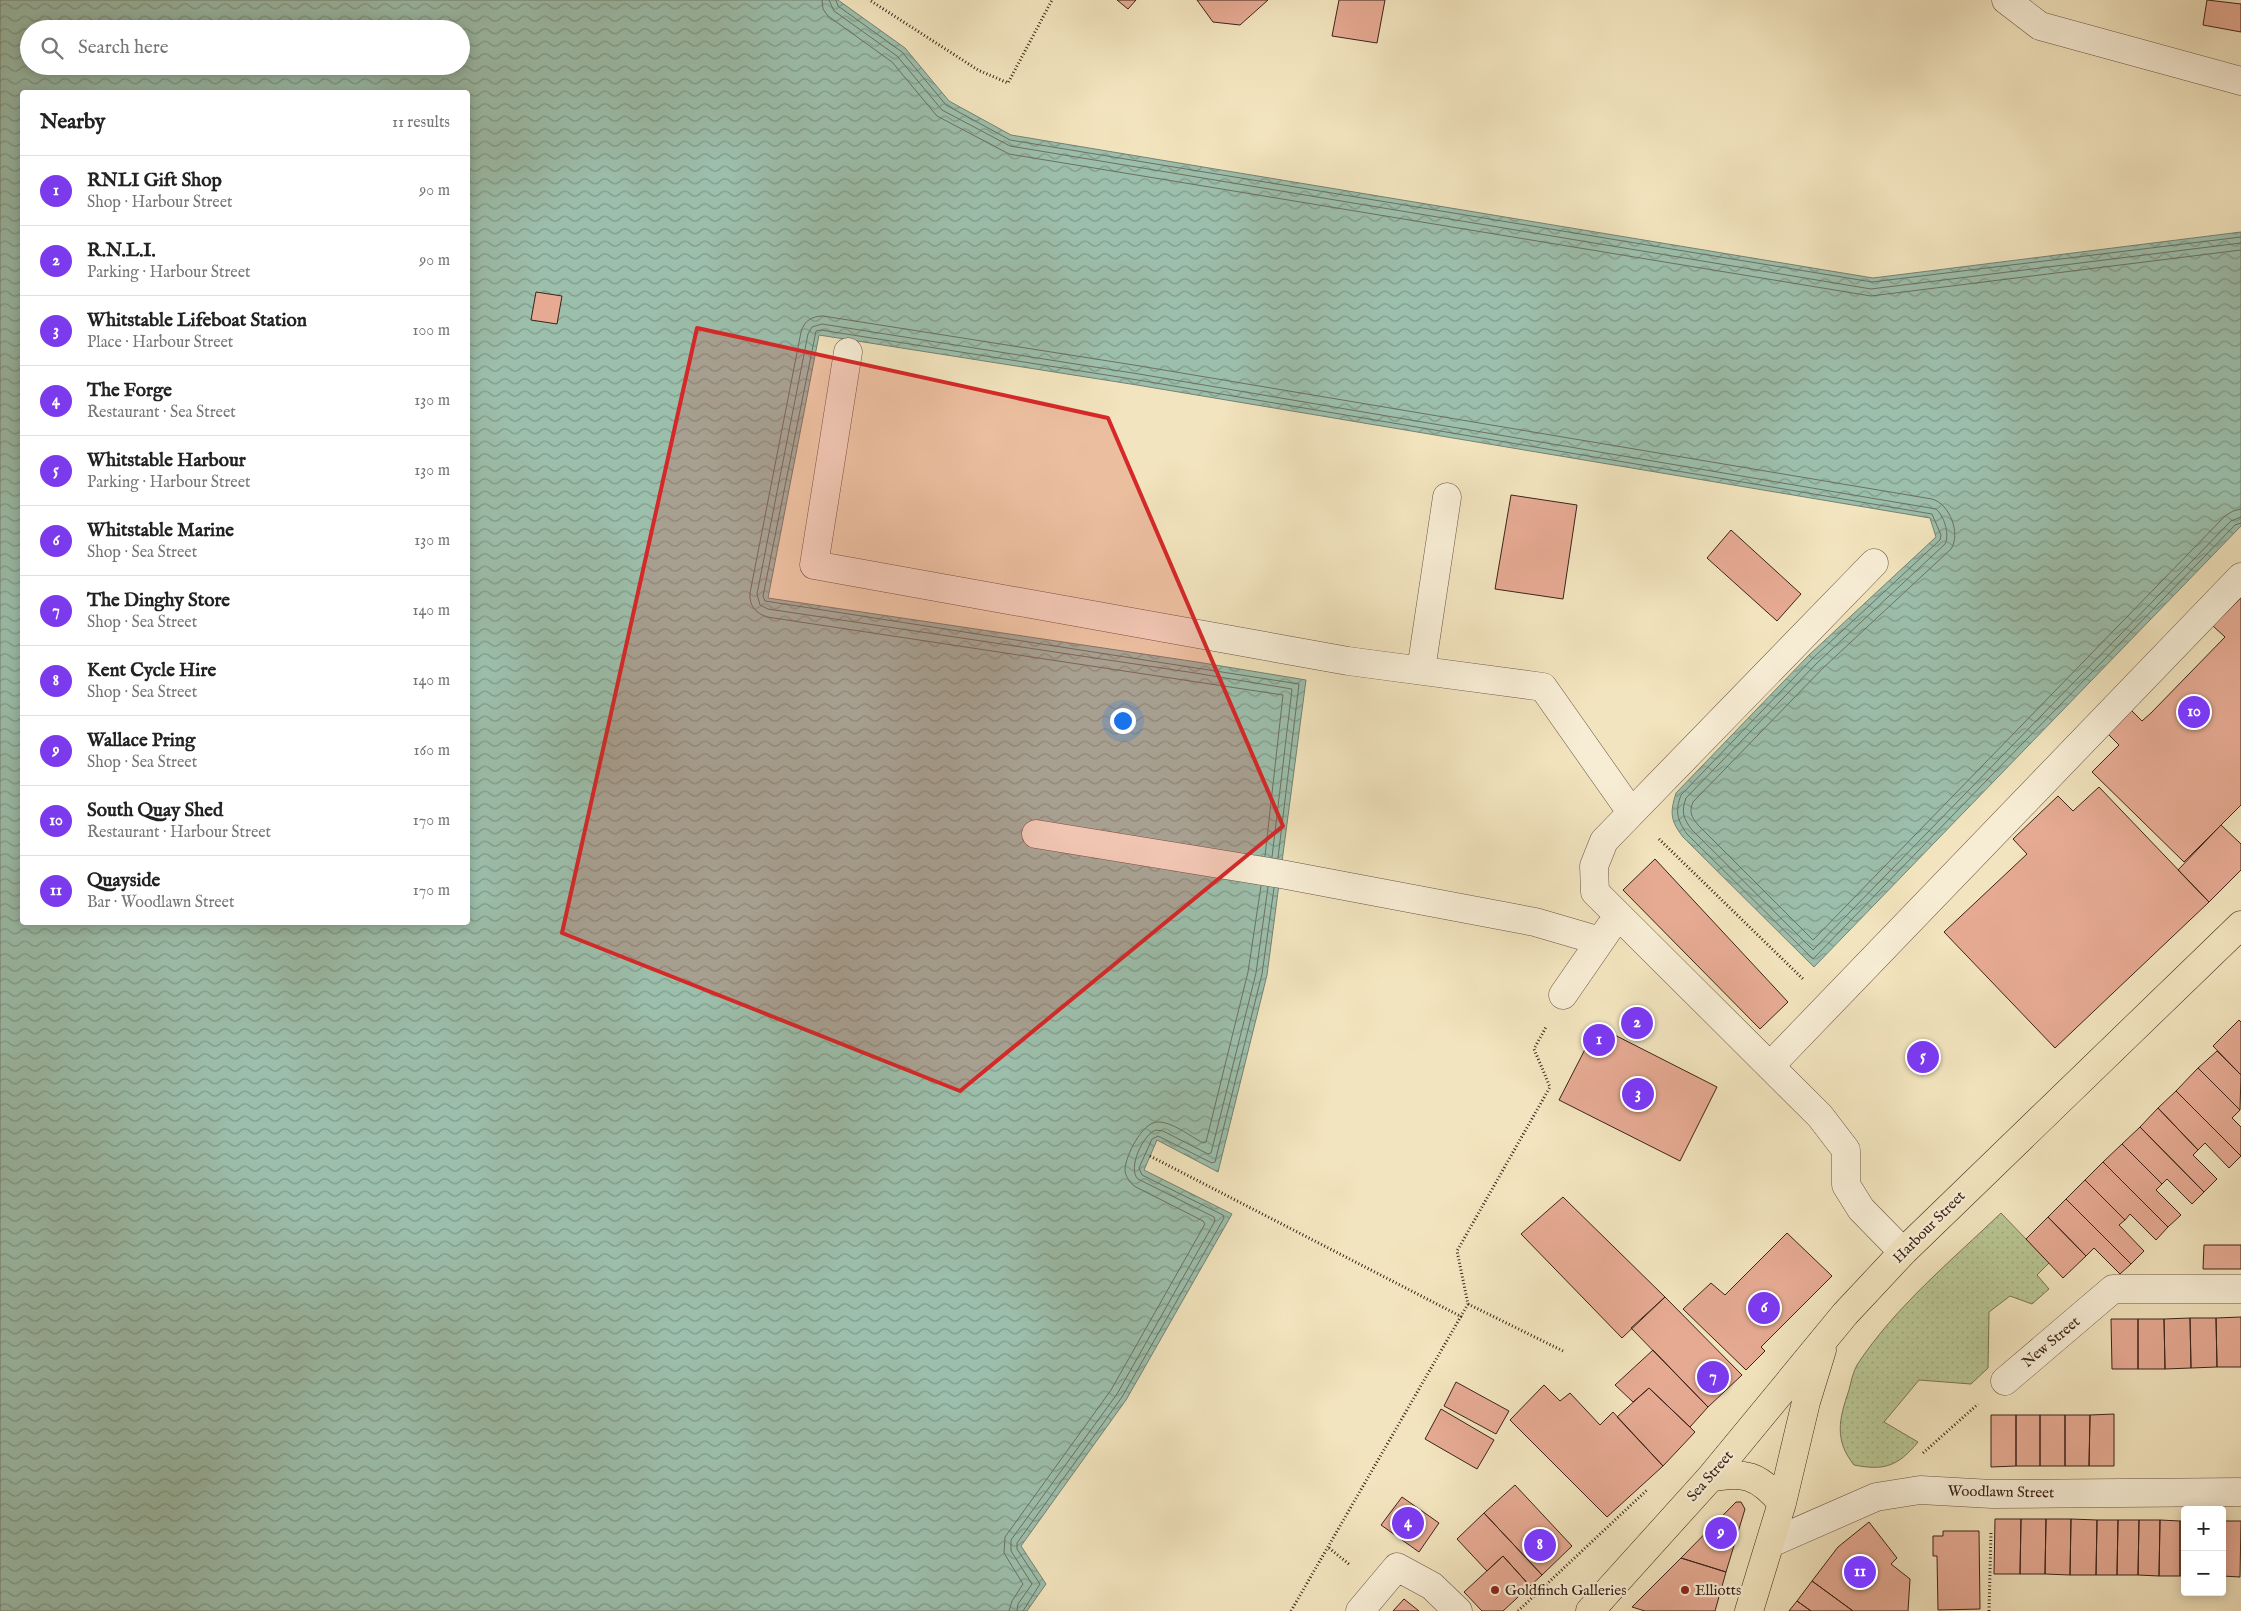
<!DOCTYPE html>
<meta charset="utf-8">
<style>
:root{--surface:#fff;--page:#f2f2f2;--text:#222;--muted:#767676;--line:#e0e0e0;--accent:#7c3aed}
body{margin:0;font-family:"IM FELL English",serif;background:var(--page);color:var(--text)}
.controls{position:absolute;right:15px;bottom:15px;display:grid;overflow:hidden;border-radius:5px;box-shadow:0 2px 12px #0003}
.controls button{width:45px;height:45px;display:grid;place-items:center;padding:0;border:0;border-bottom:1px solid var(--line);background:var(--surface);color:var(--text);font:25px sans-serif}
.you{position:absolute;left:1122px;top:720px;width:18px;height:18px;margin:-12px;border:4px solid #fff;border-radius:50%;background:#1a73e8;box-shadow:0 0 0 8px #1a73e833}
.badge{display:grid;place-items:center;width:32px;height:32px;border-radius:50%;background:var(--accent);color:#fff;font-size:16px;font-weight:700}
.pin{position:absolute;translate:-50% -50%;border:2px solid #fff;box-shadow:0 1px 5px #0006}
.list{margin:0;padding:0;list-style:none}
h2{display:flex;justify-content:space-between;align-items:center;height:65px;margin:0;padding:0 20px;font-size:21px}
h2 small{font-size:16px;font-weight:400;color:var(--muted)}
.list li{display:grid;grid-template-columns:32px 1fr auto;gap:15px;align-items:center;box-sizing:border-box;height:70px;padding:0 20px;border-top:1px solid var(--line)}
.list b{display:block;font-size:19px;white-space:nowrap}
.list p{margin:0;font-size:16px;white-space:nowrap;color:var(--muted)}
.list em{font-size:16px;font-style:normal;color:var(--muted)}
.icon{flex:none;width:28px;height:28px;fill:none;stroke:currentColor;stroke-width:2;stroke-linecap:round;stroke-linejoin:round}
.map{position:relative;flex:none;width:2241px;height:1611px;overflow:hidden}
.search{position:absolute;background:var(--surface);box-shadow:0 2px 12px #0003;left:20px;top:20px;width:450px;height:55px;display:flex;align-items:center;gap:12px;box-sizing:border-box;padding:0 18px;border-radius:28px;color:var(--muted);font-size:19px}
.panel{position:absolute;background:var(--surface);box-shadow:0 2px 12px #0003;left:20px;top:90px;width:450px;height:835px;border-radius:5px}
.map>svg:first-child{display:block}
</style>
<div class="map">
<svg width="2241" height="1611" viewBox="0 0 2241 1611">
<defs>
<pattern id="grass-dots" width="8" height="8" patternUnits="userSpaceOnUse" patternTransform="scale(1.25)"><rect width="8" height="8" fill="#b8c593"/><path d="M2 2h.1M6 6h.1" fill="none" stroke="#9fa97e" stroke-width="1.8" stroke-linecap="round"/></pattern>
<pattern id="water-waves" width="16" height="10" patternUnits="userSpaceOnUse" patternTransform="scale(1.25)"><rect width="16" height="10" fill="#9cbfac"/><path d="M0 5q4-4 8 0t8 0" fill="none" stroke="#809b8b"/></pattern>
</defs>
<rect width="100%" height="100%" fill="#f2e4be"/>
<filter id="stains"><feTurbulence type="fractalNoise" baseFrequency=".004" numOctaves="4"/><feColorMatrix values="0 0 0 0 .2 0 0 0 0 .09 0 0 0 0 .02 0 0 0 .5 -.17"/></filter>
<radialGradient id="worn" r=".72"><stop offset=".6" stop-color="#630" stop-opacity="0"/><stop offset="1" stop-color="#630" stop-opacity=".3"/></radialGradient>
<path fill="url(#grass-dots)" stroke="#7a7456" d="M2001 1213 2049 1263 2037 1275 2049 1289 2032 1304 2010 1296 1989 1312 1988 1368 1971 1384 1919 1380 1884 1422 1918 1442C1898 1466 1885 1471 1854 1465 1834 1440 1839 1419 1849 1390 1851 1382 1853 1372 1857 1365 1895 1307 1951 1261 2001 1213Z"/>
<path fill="url(#water-waves)" stroke="#768171" fill-rule="evenodd" d="M0 0H838L905 48 949 101 1011 135 1191 165 1873 278 2241 232V526L1814 967 1683 837C1670 820 1670 813 1676 793L1809 655 1936 537 1930 518 1137 385 819 335 768 598 1197 662 1306 680 1267 975 1218 1172 1157 1140 1144 1170 1232 1214 1126 1400 1021 1546 1046 1584 1027 1611H0ZM29 29H461V66H29ZM22 92H468V922H22Z"/>
<g fill="none" stroke-linecap="round" stroke-linejoin="round">
<path stroke="#6c7162" stroke-width="1" d="M822 0 823 9 828 16 892 62 937 116 1009 154 1871 296 2241 250
M829 0 834 11 897 56 942 110 1010 146 1871 289 2241 243
M836 0 838 6 902 52 946 105 1010 140 1872 282 2241 237
M1265 856 1283 695 767 617C755 613 749 605 750 593L801 332C804 321 812 316 823 316L1140 366 1932 499C1950 504 1961 534 1951 549L1823 668 1693 802C1689 812 1691 816 1698 825L1813 940 2225 516 2233 511 2241 509
M1272 857 1292 689 1195 673 768 609 760 605 757 594 808 334 812 327 822 324 1139 374 1936 509C1944 516 1950 534 1945 544L1817 663 1686 798C1681 812 1683 818 1692 830L1813 950 2231 521 2241 517
M1278 858 1299 684 765 601 763 596 816 331 821 330 1138 380 1932 514 1941 535 1940 540 1813 658 1681 795C1675 811 1677 820 1687 834L1813 959 2235 525 2241 523
M1009 1611 1012 1601 1023 1584 1004 1553 1005 1537 1111 1390 1205 1224 1203 1221 1134 1186C1129 1181 1125 1176 1125 1169 1126 1155 1142 1123 1157 1122 1171 1121 1190 1136 1203 1143L1206 1142 1248 972 1261 886
M1017 1611 1018 1604 1032 1584 1011 1551V1540L1117 1394 1215 1221 1214 1217 1138 1179C1127 1169 1143 1134 1156 1130L1163 1131 1208 1154 1211 1153 1256 973 1268 887
M1023 1611 1040 1584 1017 1549V1543L1122 1397 1224 1218 1223 1215 1142 1175 1139 1168 1152 1139 1158 1136 1212 1163 1215 1162 1262 974 1274 888"/>
</g>
<path fill="#e6aa93" stroke="#3c2318" d="M1117 0H1136L1128 9Z
M1197 0H1268L1240 25 1213 22Z
M1339 0H1385L1377 43 1332 36Z
M2207 0 2241 4V32L2203 25Z
M536 292 562 296 557 324 531 320Z
M1511 495 1577 505 1563 599 1495 589Z
M1731 530 1801 594 1777 621 1707 558Z
M2241 598V805L2184 862 2092 772 2119 745 2107 733 2130 709 2142 721 2151 713 2225 637 2213 626Z
M2099 787 2209 902 2055 1048 1944 932 2027 854 2013 839 2058 796 2073 811Z
M2221 825 2241 844V870L2209 902 2178 870Z
M1655 859 1788 1002 1760 1029 1623 890Z
M2239 1020 2241 1022V1075L2213 1046Z
M1597 1026 1717 1087 1680 1161 1559 1100Z
M2217 1051 2241 1075 2240 1110 2198 1068Z
M2198 1068 2240 1110 2232 1118 2241 1127V1156L2176 1091Z
M2176 1091 2241 1156 2229 1168 2205 1143 2198 1150 2158 1108Z
M2158 1108 2198 1150 2193 1155 2217 1179 2204 1192 2140 1127Z
M2140 1127 2204 1192 2192 1204 2167 1179 2162 1184 2122 1144Z
M2122 1144 2162 1184 2156 1190 2181 1215 2168 1227 2103 1162Z
M2103 1162 2168 1227 2156 1240 2130 1214 2125 1220 2085 1180Z
M2085 1180 2125 1220 2119 1225 2144 1251 2131 1264 2066 1199Z
M1563 1197 1665 1297 1622 1338 1521 1234Z
M2066 1199 2131 1264 2120 1274 2094 1248 2086 1256 2048 1217Z
M2048 1217 2086 1256 2063 1278 2026 1239Z
M1787 1233 1832 1276 1761 1347 1765 1351 1746 1370 1683 1309 1711 1283 1725 1295Z
M2204 1245H2241V1269H2203Z
M1665 1297 1742 1375 1708 1407 1631 1328Z
M2241 1317V1367H2217L2216 1318Z
M2190 1318 2191 1368 2165 1369 2164 1319Z
M2190 1318H2216L2217 1367 2191 1368Z
M2111 1319H2138V1369H2112Z
M2138 1319H2164L2165 1369H2138Z
M1653 1350 1708 1407 1690 1427 1649 1388 1633 1402 1615 1385Z
M1456 1382 1509 1411 1496 1434 1444 1406Z
M1544 1385 1560 1401 1570 1393 1600 1425 1613 1412 1663 1466 1607 1517 1510 1420Z
M1649 1388 1695 1432 1663 1466 1617 1417Z
M1441 1409 1494 1440 1477 1469 1425 1439Z
M2114 1414V1466H2089L2090 1415Z
M1991 1415H2016V1466L1991 1467Z
M2016 1415H2040V1466H2016Z
M2040 1415H2065V1466H2040Z
M2065 1415H2090L2089 1466H2065Z
M1515 1485 1572 1546 1542 1575 1484 1513Z
M1402 1497 1439 1523 1419 1552 1381 1525Z
M1736 1502H1741L1745 1509 1726 1572 1681 1558Z
M1484 1513 1542 1575 1530 1586 1503 1556 1487 1571 1457 1539Z
M1995 1519H2021L2020 1574H1994Z
M2021 1519H2046L2045 1574H2020Z
M2046 1519H2071L2070 1575 2045 1574Z
M2071 1519 2097 1520 2096 1575H2070Z
M2097 1520H2118L2117 1575H2096Z
M2118 1520H2139L2138 1575H2117Z
M2139 1520H2160L2159 1576 2138 1575Z
M2160 1520 2180 1521V1576H2159Z
M2180 1521H2185V1576H2180Z
M2222 1521H2241L2240 1577 2222 1576Z
M1869 1522 1897 1558 1891 1564 1910 1579 1908 1611H1853L1812 1581 1838 1547Z
M1943 1531H1979L1980 1609 1938 1610 1937 1556H1933V1536H1943Z
M1503 1556 1530 1586 1503 1611H1482L1464 1592Z
M1681 1558 1726 1572 1715 1611H1645L1632 1607Z
M1812 1581 1853 1611H1811L1797 1601Z
M1404 1599 1419 1611H1393Z
M1797 1601 1811 1611H1789Z"/>
<g fill="none" stroke-linecap="round" stroke-linejoin="round">
<g stroke="#6a5342" stroke-width="29">
<path id="minor" d="M2006 0 2040 26 2241 81
M848 352 814 565 1348 661 1543 687 1631 812
M1874 563 1604 841 1594 866 1595 892 1820 1116 1846 1150V1185L1861 1209 1903 1252
M1421 670 1447 497
M1036 834 1281 874 1535 922 1600 941
M1563 995 1610 927
M1770 1066 2241 577
M2005 1381 2113 1289H2241
M1771 1543 1876 1497 1920 1490 1992 1494 2241 1492
M1360 1611 1397 1567 1432 1586 1458 1611"/>
</g>
<g stroke="#3c2318" stroke-width="29">
<path id="major" d="M1710 1478C1744 1471 1759 1475 1782 1503
M1590 1611 1710 1478 1845 1314 1903 1252 2241 925
M1749 1611 1782 1503 1806 1402 1822 1350"/>
</g>
<path stroke="#3c2318" stroke-width="3" stroke-dasharray="1 2.5" stroke-linecap="butt" d="M871 1 978 70 1008 83 1052 0
M1659 839 1803 979
M1150 1156 1462 1317
M1468 1304 1563 1351
M1923 1453 1978 1404
M1329 1548 1350 1565
M1291 1611 1468 1304 1457 1251 1550 1087 1534 1049 1546 1027
M1518 1611 1647 1490
M1989 1611 1991 1532"/>
<use href="#minor" stroke="#f7edd5" stroke-width="28"/>
<use href="#major" stroke="#f2e4be" stroke-width="28"/>
</g>
<path fill="#d62828" fill-opacity="0.2" stroke="#d62828" stroke-width="4" stroke-linejoin="round" d="M697 328 1108 418 1283 826 960 1091 562 933Z"/>
<g fill="#8f2418" stroke="#f7edd5" stroke-width="2">
<circle cx="1495" cy="1590" r="5"/>
<circle cx="1685" cy="1590" r="5"/>
</g>
<g text-anchor="middle" dominant-baseline="central" stroke-width="4.5" stroke-linejoin="round" paint-order="stroke">
<g font-size="15" fill="#3c2318" stroke="#f7edd5">
<text transform="translate(1929 1227) rotate(-45)">Harbour Street</text>
<text transform="translate(2051 1342) rotate(-40)">New Street</text>
<text transform="translate(1710 1476) rotate(-49)">Sea Street</text>
<text transform="translate(2001 1492) rotate(1)">Woodlawn Street</text>
</g>
<g font-size="15" fill="#3c2318" stroke="#f7edd5" text-anchor="start">
<text x="1505" y="1590">Goldfinch Galleries</text>
<text x="1695" y="1590">Elliotts</text>
</g>
</g>
<rect width="100%" height="100%" filter="url(#stains)"/>
<rect width="100%" height="100%" fill="url(#worn)"/>
</svg>
<div class="controls">
<button>+</button>
<button>−</button>
</div>
<div class="you"></div>
<div class="pin badge" style="left:1599px;top:1040px">1</div>
<div class="pin badge" style="left:1637px;top:1023px">2</div>
<div class="pin badge" style="left:1638px;top:1094px">3</div>
<div class="pin badge" style="left:1408px;top:1523px">4</div>
<div class="pin badge" style="left:1923px;top:1057px">5</div>
<div class="pin badge" style="left:1764px;top:1308px">6</div>
<div class="pin badge" style="left:1713px;top:1377px">7</div>
<div class="pin badge" style="left:1540px;top:1545px">8</div>
<div class="pin badge" style="left:1721px;top:1533px">9</div>
<div class="pin badge" style="left:2194px;top:712px">10</div>
<div class="pin badge" style="left:1860px;top:1572px">11</div>
<div class="search"><svg class="icon" aria-label="search" viewBox="0 0 24 24"><circle cx="10" cy="10" r="6"/><path d="M15 15l6 6"/></svg>Search here</div>
<section class="panel">
<h2>Nearby<small>11 results</small></h2>
<ul class="list">
<li><span class="badge">1</span><div><b>RNLI Gift Shop</b><p>Shop · Harbour Street</p></div><em>90 m</em></li>
<li><span class="badge">2</span><div><b>R.N.L.I.</b><p>Parking · Harbour Street</p></div><em>90 m</em></li>
<li><span class="badge">3</span><div><b>Whitstable Lifeboat Station</b><p>Place · Harbour Street</p></div><em>100 m</em></li>
<li><span class="badge">4</span><div><b>The Forge</b><p>Restaurant · Sea Street</p></div><em>130 m</em></li>
<li><span class="badge">5</span><div><b>Whitstable Harbour</b><p>Parking · Harbour Street</p></div><em>130 m</em></li>
<li><span class="badge">6</span><div><b>Whitstable Marine</b><p>Shop · Sea Street</p></div><em>130 m</em></li>
<li><span class="badge">7</span><div><b>The Dinghy Store</b><p>Shop · Sea Street</p></div><em>140 m</em></li>
<li><span class="badge">8</span><div><b>Kent Cycle Hire</b><p>Shop · Sea Street</p></div><em>140 m</em></li>
<li><span class="badge">9</span><div><b>Wallace Pring</b><p>Shop · Sea Street</p></div><em>160 m</em></li>
<li><span class="badge">10</span><div><b>South Quay Shed</b><p>Restaurant · Harbour Street</p></div><em>170 m</em></li>
<li><span class="badge">11</span><div><b>Quayside</b><p>Bar · Woodlawn Street</p></div><em>170 m</em></li>
</ul>
</section>
</div>
